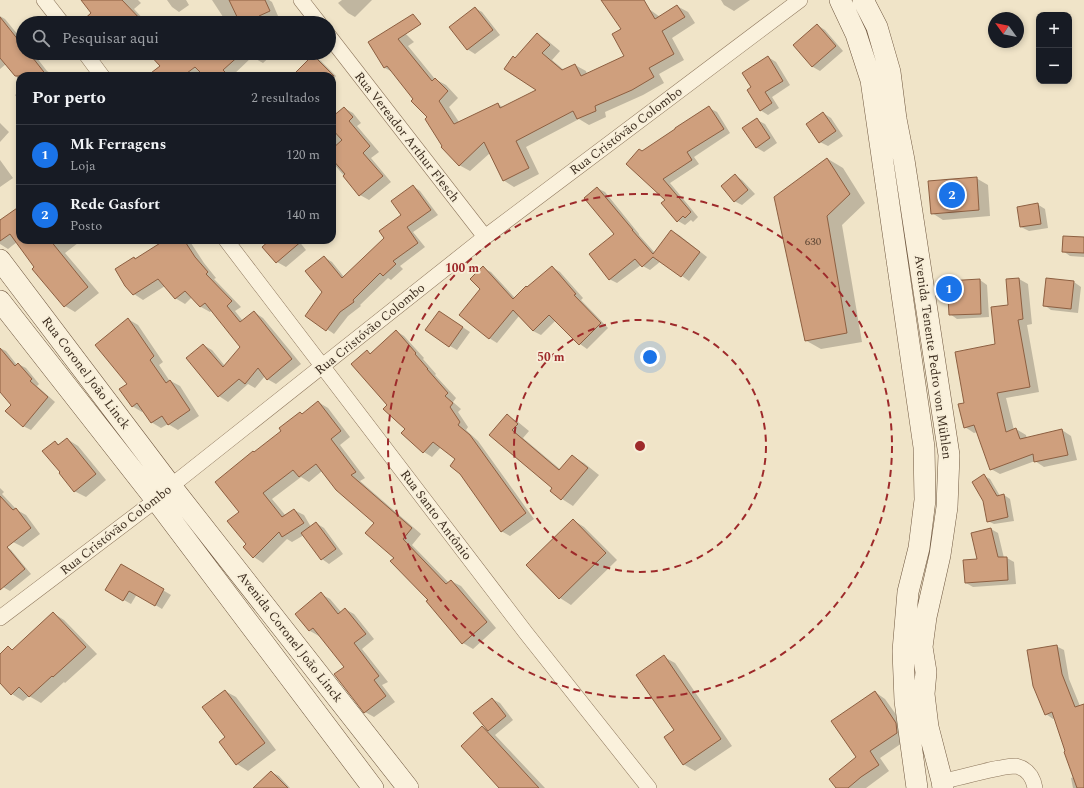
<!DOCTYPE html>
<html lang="pt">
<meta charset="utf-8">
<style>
:root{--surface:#171b24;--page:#242831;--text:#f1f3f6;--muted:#9ea1a6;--line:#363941;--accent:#1a73e8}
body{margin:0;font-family:Spectral,serif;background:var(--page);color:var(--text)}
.controls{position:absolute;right:12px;top:12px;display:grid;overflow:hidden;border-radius:8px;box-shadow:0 2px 6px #0003}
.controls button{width:36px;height:36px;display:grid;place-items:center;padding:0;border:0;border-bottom:1px solid var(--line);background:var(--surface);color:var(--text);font:20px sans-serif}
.compass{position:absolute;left:988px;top:12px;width:36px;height:36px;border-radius:50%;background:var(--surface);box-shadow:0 2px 6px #0003;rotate:303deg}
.you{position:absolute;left:650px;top:357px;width:14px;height:14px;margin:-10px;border:3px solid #fff;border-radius:50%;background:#1a73e8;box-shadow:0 0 0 6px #1a73e833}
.badge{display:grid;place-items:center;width:26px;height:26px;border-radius:50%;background:var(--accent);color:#fff;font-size:13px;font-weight:700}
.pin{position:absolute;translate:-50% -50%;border:2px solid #fff;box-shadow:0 1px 4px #0006}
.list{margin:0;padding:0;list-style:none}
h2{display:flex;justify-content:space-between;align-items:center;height:52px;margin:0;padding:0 16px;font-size:17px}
h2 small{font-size:13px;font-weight:400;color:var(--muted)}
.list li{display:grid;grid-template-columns:26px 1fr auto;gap:12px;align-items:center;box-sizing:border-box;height:60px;padding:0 16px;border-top:1px solid var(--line)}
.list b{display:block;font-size:15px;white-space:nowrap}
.list p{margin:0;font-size:13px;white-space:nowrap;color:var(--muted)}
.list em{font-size:13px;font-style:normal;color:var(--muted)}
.icon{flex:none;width:22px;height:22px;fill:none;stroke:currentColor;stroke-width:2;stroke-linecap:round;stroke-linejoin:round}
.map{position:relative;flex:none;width:1084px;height:788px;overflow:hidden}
.search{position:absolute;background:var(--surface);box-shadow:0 2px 6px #0003;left:16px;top:16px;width:320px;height:44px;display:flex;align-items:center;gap:10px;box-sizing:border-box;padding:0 14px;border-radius:22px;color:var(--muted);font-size:15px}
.panel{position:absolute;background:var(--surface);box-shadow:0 2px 6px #0003;left:16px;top:72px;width:320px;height:172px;border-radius:12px}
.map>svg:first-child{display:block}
</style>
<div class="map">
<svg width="1084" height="788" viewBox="0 0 1084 788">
<rect width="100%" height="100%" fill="#f0e4c8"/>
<path fill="#0003" d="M83 0H138L141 3 134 9 147 23H93L92 13Z
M167 0H186L189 5 179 12 172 7Z
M212 0H269L272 2 278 16 267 22 269 23H227Z
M342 0H372L355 17 348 13 338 3Z
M602 0H629L649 9 660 17 677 6 688 12 695 23 672 38 684 60 659 74 664 83 643 95 605 112 606 117 589 125 579 119 526 147 539 174 514 187 503 180 490 153 470 171 459 165 429 117 394 73 385 68 369 43 405 33 414 42 408 46 435 79 446 85 458 98 449 107 459 122 498 104 504 108 538 91 516 59 537 34 548 41 560 51 552 60 564 70 575 65 586 71 587 74 625 57 622 29Z
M721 0H750L734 11 724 5Z
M475 8 482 12 500 35 475 54 467 49Z
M0 16 5 19 23 41V53H33L47 71 55 76H20V81L6 64 0 69Z
M817 25 825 30 843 51 820 71 813 67 794 45Z
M122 53H139L132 60Z
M149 53H274L263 63 252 57 232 76H148L162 66Z
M314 56 321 61 336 76 332 81V76H294Z
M768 57 776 62 790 85 772 97 779 108 768 115 760 110 752 88Z
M20 91V102L15 95Z
M344 108 353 113 361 123 357 126 379 152 371 158 391 182 369 200 360 195 334 164 332 167V119Z
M709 108 717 112 730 133 694 157 699 164 670 183 698 217 693 222 691 220 685 225 678 221 642 152Z
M823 113 831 118 843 136 828 146 820 142Z
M757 120 765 124 777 143 764 152 757 148Z
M0 123 9 132 0 142Z
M828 159 843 168 865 203 842 225 862 342 821 349 805 340Z
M0 160 13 178 0 187Z
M735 175 742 180 755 194 742 205 734 201Z
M976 178 988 185 990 216 943 220 932 213Z
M413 186 420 191 438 215 413 232 425 247 400 266 403 269 391 280 388 278 360 305 361 306 348 316 334 334 307 315 324 292V257L332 262 344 277 385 238 403 215Z
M597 188 605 192 639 234V235L655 253 671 231 679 235 707 257 689 281 661 261 650 270 641 265 617 283 609 279 615 235Z
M1037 204 1045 209 1048 228 1029 231 1021 227Z
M20 211V240H76L78 243 65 253 99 293 75 312 65 306 17 242 8 249 0 244V221Z
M1084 238V257L1070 256 1063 251Z
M167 240H189L204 263 216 278 214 279 241 307 235 311 243 321 254 312 263 318 301 364 276 384 267 379 265 376 255 388 248 384 228 402 219 396 203 345 212 350 225 366 241 347 212 310 210 312 201 307 192 297 185 304 175 298 165 286 143 300 134 294 126 285 136 260Z
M271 240H298L306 250 286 267 277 262Z
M552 267 560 272 583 298 581 300 608 328 587 349 580 344 556 320 541 335 533 331 519 316 497 343 489 338 481 289 483 268 491 272 515 298Z
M1019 279 1028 284 1032 324 1027 325 1039 392 1006 398 1014 430 1016 429 1026 435 1027 439 1062 430 1071 436 1077 460 1044 467 1035 461 1000 474 991 469 977 432 974 433 965 427V403L996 345Z
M980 280 987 285 989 317 957 319 950 314Z
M1074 282 1081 287 1078 313 1051 310 1044 305Z
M440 312 470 332 457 350 450 346Z
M128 319 138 325 163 362 159 365 169 380 180 386 199 416 178 430 168 424 161 428 151 422 143 411 142 412 132 406 128 384Z
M396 331 404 336 424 358 423 359 436 374 435 375 456 398 453 402 461 409 458 412 468 427 466 430 478 441 534 519 510 536 501 531 456 459 441 447 432 457 424 452 402 433 406 428 388 405 367 351 371 354Z
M0 348 6 351 17 365 18 364 26 368 39 384 37 386 55 402 31 430 23 426 12 405 0 390Z
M318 402 328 408 350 437 340 445 365 478 360 481 421 534 412 545 449 583 451 581 461 586 496 628 473 649 463 643 427 601 429 600 395 558 375 523 322 471 309 482 301 477 272 499 286 516 294 510 304 515 311 527 316 523 324 528 343 554 329 564 322 559 304 535 292 542 287 539 263 563 254 557 247 545 241 512 255 453Z
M507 415 518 422 529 431 523 438 561 470 572 456 584 463 599 475 573 506 562 499 551 491 553 488 490 435Z
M67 439 78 446 106 480 86 497 74 491 61 472 55 442 60 445Z
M984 476 990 479 1000 496 1004 495 1010 499 1014 521 994 524 988 521Z
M0 488 4 492 2 494 17 510 26 515 40 534 23 547 13 542 0 524Z
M573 520 584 527 617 560 571 605 560 598 527 565Z
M991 529 998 533 1004 558H1007L1014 562 1016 584 973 587 966 583 978 560Z
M5 546 11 550 31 574 10 591 3 587 0 584V550Z
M121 565 171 595 162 609 137 594 131 604 106 590Z
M321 594 330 599 341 612 345 609 354 614 374 639 362 649 388 682 382 685 395 702 374 717 365 712 345 667 320 635 319 636 310 631Z
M53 613 64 620 97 654 65 683 64 682 41 703 29 696 23 701 12 694 0 682V655L8 647 13 650Z
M1056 646 1064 650 1069 679 1080 706 1084 705V788H1073L1071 778 1074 777 1055 718 1053 719 1046 714Z
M664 657 675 663 732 746 695 771 683 764 675 730Z
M225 691 236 697 276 750 248 771 237 764 227 737Z
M875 692 885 699 907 730 908 739 880 758 889 771 866 788H837L857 758Z
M492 699 500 703 513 720 495 735 545 788H501L482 727 490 731 475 713Z
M271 772 279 776 290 788H264Z"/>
<path fill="#cf9f7d" stroke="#8d5f41" d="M81 0H122L144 23H80L91 13Z
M229 0H265L270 11 259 16 266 23H240Z
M601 0H644L655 19 677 5 685 17 662 31 674 54 649 68 654 77 632 90 595 106 596 111 577 119 573 111 516 141 529 168 503 181 484 142 459 166 441 147 442 146 425 119 427 117 411 101 413 99 387 66 384 68 368 42 413 14 421 24 398 39 432 81 435 78 448 91 439 101 454 124 498 103 500 108 536 90 504 69 513 56 515 58 537 33 550 45 542 53 562 70 575 64 581 76 624 56 612 34 621 29Z
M475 7 493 30 467 50 449 27Z
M0 17 23 46V53H29L47 76H15L0 58Z
M817 24 836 46 812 67 793 45Z
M148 53H242L223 70 229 76H204L195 67 183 76H147L160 66Z
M313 55 334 76H292Z
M768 56 783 81 765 92 772 103 760 111 747 90 751 87 742 73Z
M709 106 724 129 687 152 692 160 663 179 691 212 685 218 683 216 677 222 661 203 665 200 626 164 639 149 642 151 675 129V128Z
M344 107 353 117 349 121 370 146 363 153 383 176 359 196 343 176 345 174 332 159V149L342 140 332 129V117Z
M823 112 836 131 819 143 806 124Z
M757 118 770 138 756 148 742 128Z
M827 158 850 194 827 216 847 333 805 341 774 197Z
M735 174 748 190 734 202 721 186Z
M977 177 979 210 931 214 928 181Z
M413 185 431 210 407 227 418 243 393 261 396 264 383 276 380 273 353 300 354 302 340 312 326 331 305 316 322 292 305 271 324 256 342 278 384 238 379 231 401 215 391 201Z
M597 187 633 230H632L653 254 671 230 700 252 681 277 653 257 642 267 635 259 609 280 589 254 614 234 584 198Z
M1038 203 1041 224 1020 227 1017 207Z
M20 206V240H50L88 287 64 307 32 269 34 267 10 234 0 241V220Z
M1063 236 1084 237V253L1062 252Z
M165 240H184L195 257 208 272 206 274 232 301 227 306 240 322 254 311 292 359 267 380 258 368 245 384 239 379 218 397 186 358 203 344 223 367 240 347 205 303 200 307 185 291 175 299 158 279 133 295 125 286 115 269 134 257 135 259Z
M270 240H303L276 263 262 247Z
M483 266 513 299 526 286 527 287 552 266 576 294 574 295 601 323 579 345 549 315 533 331 513 310 489 339 459 315 480 289 470 279Z
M1019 278 1023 319 1018 320 1030 387 997 393 1006 432 1016 428 1020 439 1062 429 1068 455 1034 462 1033 454 990 470 974 425 964 428 958 404 964 403 955 352 995 344 991 307 1008 305 1006 279Z
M1046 278 1074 281 1071 309 1043 306Z
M980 279 981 314 949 315 947 281Z
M439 311 463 327 449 347 425 330Z
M128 318 154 356 150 360 166 383 170 380 190 410 168 425 162 416 151 423 137 403 132 407 119 389 127 384 95 345Z
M396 330 416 353 415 354 428 369H427L448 393 445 396 453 403 450 407 460 422 458 425 470 435 526 513 501 532 460 474 450 466 455 459 433 442 423 453 401 433 405 429 383 409 387 405 351 364 367 350 370 354Z
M0 348 15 366 18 363 32 379 30 381 48 397 23 427 5 411 11 405 0 392Z
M318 401 341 431 331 439 356 472 351 475 412 528 403 539 446 584 451 580 487 622 462 644 426 601 428 600 390 561 394 558 365 533 374 523 336 490 316 464 299 477 293 470 263 493 282 517 294 509 304 523 282 537 279 532 253 558 243 547 246 544 227 521 239 512 215 482 253 451 254 452 281 431 279 428 300 412 302 414Z
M507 414 518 424 512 430 559 470 572 455 588 468 561 500 550 491 552 488 489 435Z
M67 438 96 474 74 492 59 473 60 472 42 451 55 441 58 445Z
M984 474 997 496 1004 494 1008 517 987 522 983 501 972 482Z
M0 496 13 510 16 508 31 528 7 547 25 569 0 590Z
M573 519 606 553 559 599 526 565Z
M316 522 336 549 321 560 301 533Z
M991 528 998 557H1007L1008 580 965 583 963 560 977 559 971 533Z
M121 564 164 589 155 606 129 591 123 601 105 590Z
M321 592 338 614 345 608 366 634 354 643 379 676 374 680 386 696 364 713 334 674 344 667 313 628 309 631 295 614Z
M53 612 86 647 53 677 52 676 29 697 19 687 11 695 0 683V654L8 646 12 650Z
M1057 645 1062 674 1075 707 1084 704V788H1077L1064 752 1065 751 1052 712 1045 715 1033 686 1027 650Z
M664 655 721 739 683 765 664 737 674 730 636 675Z
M225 690 265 743 236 765 219 742 225 737 202 707Z
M875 691 896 723 897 733 870 751 879 765 861 777 848 788H836L829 779 856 757 831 721Z
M492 698 506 716 488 731 473 713Z
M482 726 539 788H499L461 746Z
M271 771 288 788H253Z"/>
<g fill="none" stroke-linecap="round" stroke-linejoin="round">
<g stroke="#8d765c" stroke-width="16">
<path id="street" d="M44 0 62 23
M301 0 319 23
M329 36 485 237
M85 53 102 76
M226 240 526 633 649 788
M0 618 156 500 171 486 485 237 800 0
M942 781C962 778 981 771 1000 768 1005 767 1011 766 1016 766 1028 769 1033 777 1035 788"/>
</g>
<g stroke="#6f573f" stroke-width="22">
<path id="secondary" d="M840 0 856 34 871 80 924 447 925 500 919 548 908 592 903 651 905 701 917 788
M863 0 877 27 890 72 896 119 904 160 949 455 947 507 940 555 926 617 922 647 926 672 924 694 928 727 942 781 943 788
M0 260 171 486 408 788
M0 301 156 500 373 788"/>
</g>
<use href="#street" stroke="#faf1dc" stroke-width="15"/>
<use href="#secondary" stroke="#faf1dc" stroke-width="21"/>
</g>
<g fill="none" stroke="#9e2a2b" stroke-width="2" stroke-dasharray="7 5">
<circle cx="640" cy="446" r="126"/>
<circle cx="640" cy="446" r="252"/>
</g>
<g text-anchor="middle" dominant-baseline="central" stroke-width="3.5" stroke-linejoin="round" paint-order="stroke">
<g font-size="11" fill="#624a37">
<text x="813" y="241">630</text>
</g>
<g font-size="13" fill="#3d2e20" stroke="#f7eed8">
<text transform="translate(626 131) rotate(-37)">Rua Cristóvão Colombo</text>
<text transform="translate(407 137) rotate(52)">Rua Vereador Arthur Flesch</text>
<text transform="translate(370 329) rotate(-39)">Rua Cristóvão Colombo</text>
<text transform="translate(933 357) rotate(82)">Avenida Tenente Pedro von Mühlen</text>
<text transform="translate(86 373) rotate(53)">Rua Coronel João Linck</text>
<text transform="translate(436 515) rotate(53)">Rua Santo Antônio</text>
<text transform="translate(116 530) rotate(-38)">Rua Cristóvão Colombo</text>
<text transform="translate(290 637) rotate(52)">Avenida Coronel João Linck</text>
</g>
</g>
<circle cx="640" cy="446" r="6" fill="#9e2a2b" stroke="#f7eed8" stroke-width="2"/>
<g font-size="12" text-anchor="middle" font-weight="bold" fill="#9e2a2b" stroke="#f7eed8" stroke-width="3.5" stroke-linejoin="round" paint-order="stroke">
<text x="462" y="272">100 m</text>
<text x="551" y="361">50 m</text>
</g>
</svg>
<div class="controls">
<button>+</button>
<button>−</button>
</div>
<svg class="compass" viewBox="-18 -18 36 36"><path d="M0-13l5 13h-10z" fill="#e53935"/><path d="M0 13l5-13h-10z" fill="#9ea1a6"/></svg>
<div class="you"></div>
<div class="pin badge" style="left:949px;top:289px">1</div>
<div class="pin badge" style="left:952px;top:195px">2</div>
<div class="search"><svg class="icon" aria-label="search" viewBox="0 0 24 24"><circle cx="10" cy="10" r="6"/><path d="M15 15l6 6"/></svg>Pesquisar aqui</div>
<section class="panel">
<h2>Por perto<small>2 resultados</small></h2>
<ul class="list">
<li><span class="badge">1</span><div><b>Mk Ferragens</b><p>Loja</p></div><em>120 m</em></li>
<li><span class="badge">2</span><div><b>Rede Gasfort</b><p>Posto</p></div><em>140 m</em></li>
</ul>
</section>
</div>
